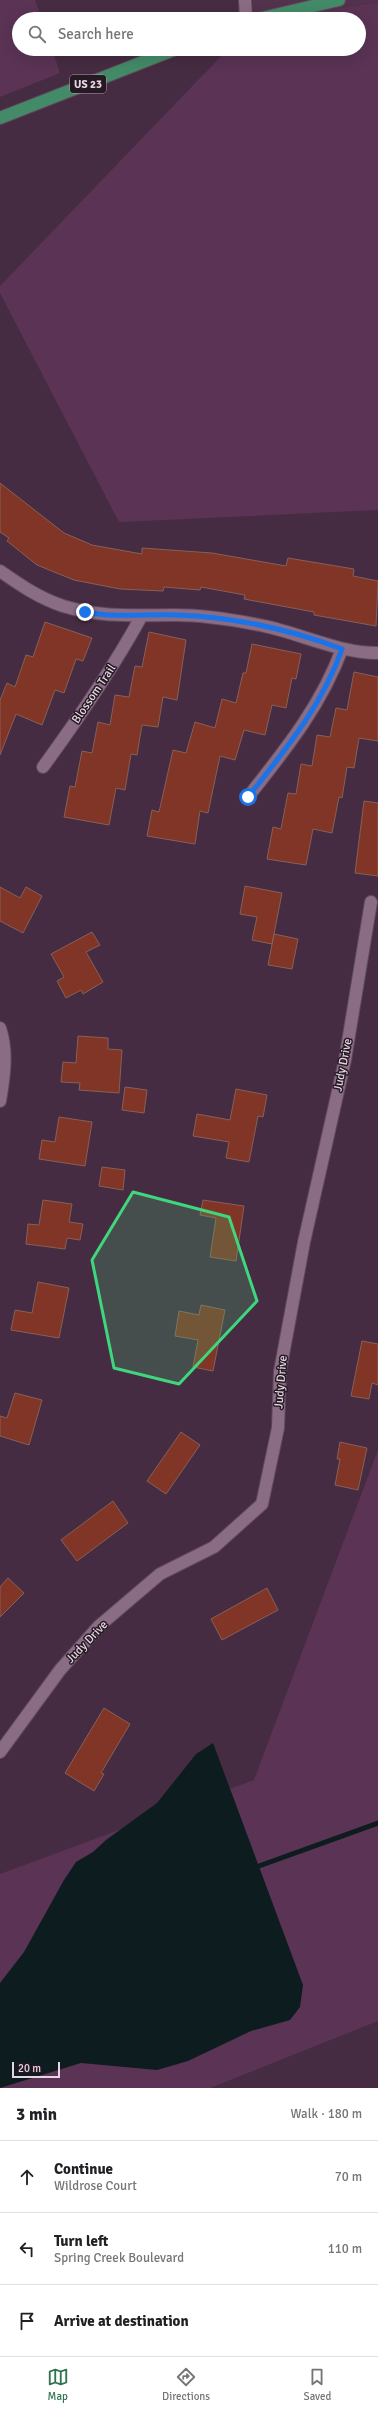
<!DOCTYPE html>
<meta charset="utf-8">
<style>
:root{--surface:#fff;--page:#f2f2f2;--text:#202124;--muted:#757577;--line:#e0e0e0;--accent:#2e734c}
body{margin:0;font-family:Signika,sans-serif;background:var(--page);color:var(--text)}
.scale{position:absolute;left:12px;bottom:10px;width:48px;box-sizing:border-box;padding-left:4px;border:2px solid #e6d5e2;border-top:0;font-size:11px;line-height:14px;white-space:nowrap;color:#e6d5e2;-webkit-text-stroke:3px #251923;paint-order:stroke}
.stop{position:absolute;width:12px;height:12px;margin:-9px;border:3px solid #1a73e8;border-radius:50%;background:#fff}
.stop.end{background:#1a73e8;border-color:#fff;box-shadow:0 1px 4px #0008}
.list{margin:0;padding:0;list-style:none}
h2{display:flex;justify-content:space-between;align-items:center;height:52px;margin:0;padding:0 16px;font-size:17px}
h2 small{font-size:13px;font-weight:400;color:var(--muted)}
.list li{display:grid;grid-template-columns:26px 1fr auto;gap:12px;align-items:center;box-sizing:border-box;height:72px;padding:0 16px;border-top:1px solid var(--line)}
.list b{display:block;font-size:15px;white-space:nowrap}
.list p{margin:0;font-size:13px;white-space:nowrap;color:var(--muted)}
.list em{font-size:13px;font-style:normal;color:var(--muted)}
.icon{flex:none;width:22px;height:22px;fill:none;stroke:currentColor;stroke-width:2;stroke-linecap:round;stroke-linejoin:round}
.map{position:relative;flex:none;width:378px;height:2088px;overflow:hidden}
.search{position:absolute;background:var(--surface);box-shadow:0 4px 16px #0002;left:12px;right:12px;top:12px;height:44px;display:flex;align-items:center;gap:10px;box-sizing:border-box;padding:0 14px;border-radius:22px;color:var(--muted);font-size:15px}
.sheet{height:268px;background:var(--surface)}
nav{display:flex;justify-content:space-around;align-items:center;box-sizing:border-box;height:56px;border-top:1px solid var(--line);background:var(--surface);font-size:11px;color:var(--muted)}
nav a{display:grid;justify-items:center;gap:2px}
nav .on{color:var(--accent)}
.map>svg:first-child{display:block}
</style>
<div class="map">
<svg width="378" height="2088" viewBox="0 0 378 2088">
<rect width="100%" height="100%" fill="#462c42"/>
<path fill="#52324d" d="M252 0H378V2L275 19H253Z"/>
<path fill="#5b3355" d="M0 0H35L42 19H19V49H52L60 73 0 97Z
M378 2V510L119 522 0 293V286L228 49H359V19H275Z
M378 1450V2021L210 2088H0V1874L254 1780Z"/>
<path fill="#0d1c1f" d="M213 1743 303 1985 300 2007 290 2020 251 2031 188 2061 157 2070 81 2063 0 2088V1983L24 1952 64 1880 76 1862 93 1852 106 1840 157 1803 196 1754Z"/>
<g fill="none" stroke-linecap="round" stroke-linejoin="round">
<path stroke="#0d1c1f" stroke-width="5" d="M259 1866 378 1823"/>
</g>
<path fill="#803526" stroke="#876058" d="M0 483 64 533 92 545 142 554V548L212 553 286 566 288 558 354 569 353 576 378 581 376 626 314 615V612L244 599 245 595 201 587 200 590 164 587 163 591 120 589 74 580 37 565 7 541 9 538 0 532Z
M45 622 92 638 83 661 76 659 64 693 55 690 42 725 16 714 0 755V700L7 683 15 687 26 655 33 657Z
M149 632 186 640 177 700 163 697 158 727 142 725 137 755 131 754 125 790 116 788 109 825 64 817 70 786 75 787 82 751 92 753 98 722 110 725 115 695 129 697 135 666 142 667Z
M252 644 301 654 296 679 292 678 286 708 272 705 265 735 244 730 235 760 220 756 208 813 200 811 195 844 147 836 152 810 159 812 173 750 186 753 195 722 215 728 222 699 236 703 243 673H246Z
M354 672 378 677V741L359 738 354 768 347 767 342 798 339 797 332 833 313 829 306 865 267 859 273 827 281 829 288 793 296 794 301 764 312 766 317 735 330 737 336 708 347 710Z
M364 801 378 803V876L355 873Z
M245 886 282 893 272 944 252 940 257 917 240 914Z
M0 887 20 898 26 887 42 896 23 933 0 921Z
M92 932 100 945 86 952 103 982 83 994 81 990 66 998 57 981 64 977 51 954Z
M274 934 298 939 292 969 268 965Z
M78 1036 108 1038V1049L122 1050 119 1093 79 1090 80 1083 61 1082 63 1062 76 1063Z
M125 1087 147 1090 144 1113 122 1110Z
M236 1089 267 1095 263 1117 258 1116 249 1162 226 1158 229 1142 193 1136 197 1114 230 1120Z
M59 1117 92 1122 85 1166 39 1159 42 1140 55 1142Z
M102 1167 125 1170 123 1190 99 1186Z
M43 1200 72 1204 69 1222 83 1224 80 1240 67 1238 65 1249 26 1244 28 1224 39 1225Z
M203 1200 244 1206 236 1261 210 1257 216 1218 200 1215Z
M38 1282 69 1288 59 1338 11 1330 15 1310 32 1313Z
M201 1305 225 1310 213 1371 193 1367 198 1340 175 1336 179 1311 199 1315Z
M362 1341 378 1344V1385L372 1383 369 1399 351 1396Z
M15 1393 42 1400 29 1445 0 1436V1416L7 1418Z
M181 1432 200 1445 166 1494 147 1481Z
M340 1442 367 1448 358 1490 335 1485 340 1459H337Z
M113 1501 128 1523 77 1561 61 1540Z
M8 1578 24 1593 0 1617V1587Z
M267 1588 278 1610 222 1640 211 1619Z
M104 1708 130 1724 101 1773 104 1774 94 1791 65 1773Z"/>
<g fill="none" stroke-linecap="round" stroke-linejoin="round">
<g stroke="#60495c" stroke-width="14">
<path id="street" d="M245 0 246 19
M0 571C20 585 39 598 63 606 103 618 134 615 174 615 204 615 235 620 264 626 302 634 339 653 378 653
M43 767C78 719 112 670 141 617
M248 797C285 750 321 706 342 649
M0 1028C8 1051 4 1078 0 1101
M0 1752 60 1670 99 1626 160 1574 214 1547 262 1504 278 1428 280 1371 304 1242 345 1060 371 902"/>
</g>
<g stroke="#60495c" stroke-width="14">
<path id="primary" d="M258 19 339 0
M0 118 176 49"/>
</g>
<use href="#street" stroke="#8a6c85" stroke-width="12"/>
<use href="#primary" stroke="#438b68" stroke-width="12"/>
</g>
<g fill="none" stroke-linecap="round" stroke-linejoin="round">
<path stroke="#1a73e8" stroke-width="5" d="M85 612C117 618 144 614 176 615 232 617 289 629 342 649 322 706 285 750 248 797"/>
</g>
<path fill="#3fd77d" fill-opacity="0.2" stroke="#3fd77d" stroke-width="3" stroke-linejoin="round" d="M133 1192 229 1217 257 1301 179 1384 114 1368 92 1260Z"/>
<g text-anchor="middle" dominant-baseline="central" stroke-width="3" stroke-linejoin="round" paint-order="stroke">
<rect fill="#251923" stroke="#ac9da9" stroke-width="1" x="70" y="75" width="36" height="18" rx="3"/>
<g font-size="11" font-weight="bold" fill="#e6d5e2">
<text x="88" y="84">US 23</text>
</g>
<g font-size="12" fill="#e6d5e2" stroke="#251923">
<text transform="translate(94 694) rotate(-56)">Blossom Trail</text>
<text transform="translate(343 1065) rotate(-79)">Judy Drive</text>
<text transform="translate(281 1382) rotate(-85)">Judy Drive</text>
<text transform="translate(87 1642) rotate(-46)">Judy Drive</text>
</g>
</g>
</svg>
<div class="scale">20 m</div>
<div class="stop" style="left:248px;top:797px"></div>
<div class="stop end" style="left:85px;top:612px"></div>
<div class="search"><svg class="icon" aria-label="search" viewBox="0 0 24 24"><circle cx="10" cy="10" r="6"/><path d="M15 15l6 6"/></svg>Search here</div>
</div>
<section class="sheet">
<h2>3 min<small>Walk · 180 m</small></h2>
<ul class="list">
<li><svg class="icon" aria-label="ahead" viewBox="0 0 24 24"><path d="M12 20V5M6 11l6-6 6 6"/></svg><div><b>Continue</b><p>Wildrose Court</p></div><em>70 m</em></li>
<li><svg class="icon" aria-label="left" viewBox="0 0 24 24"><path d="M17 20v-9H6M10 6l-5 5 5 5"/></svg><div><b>Turn left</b><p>Spring Creek Boulevard</p></div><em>110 m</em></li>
<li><svg class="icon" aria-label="arrive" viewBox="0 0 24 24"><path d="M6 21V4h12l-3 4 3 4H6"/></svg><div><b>Arrive at destination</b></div></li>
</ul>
</section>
<nav>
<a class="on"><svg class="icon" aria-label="map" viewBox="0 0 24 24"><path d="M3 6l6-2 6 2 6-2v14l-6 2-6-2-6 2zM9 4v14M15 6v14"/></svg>Map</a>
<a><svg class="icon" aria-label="directions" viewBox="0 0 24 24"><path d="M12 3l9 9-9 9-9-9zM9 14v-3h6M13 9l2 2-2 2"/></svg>Directions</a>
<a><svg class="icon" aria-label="saved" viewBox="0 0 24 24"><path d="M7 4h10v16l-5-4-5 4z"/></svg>Saved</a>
</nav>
